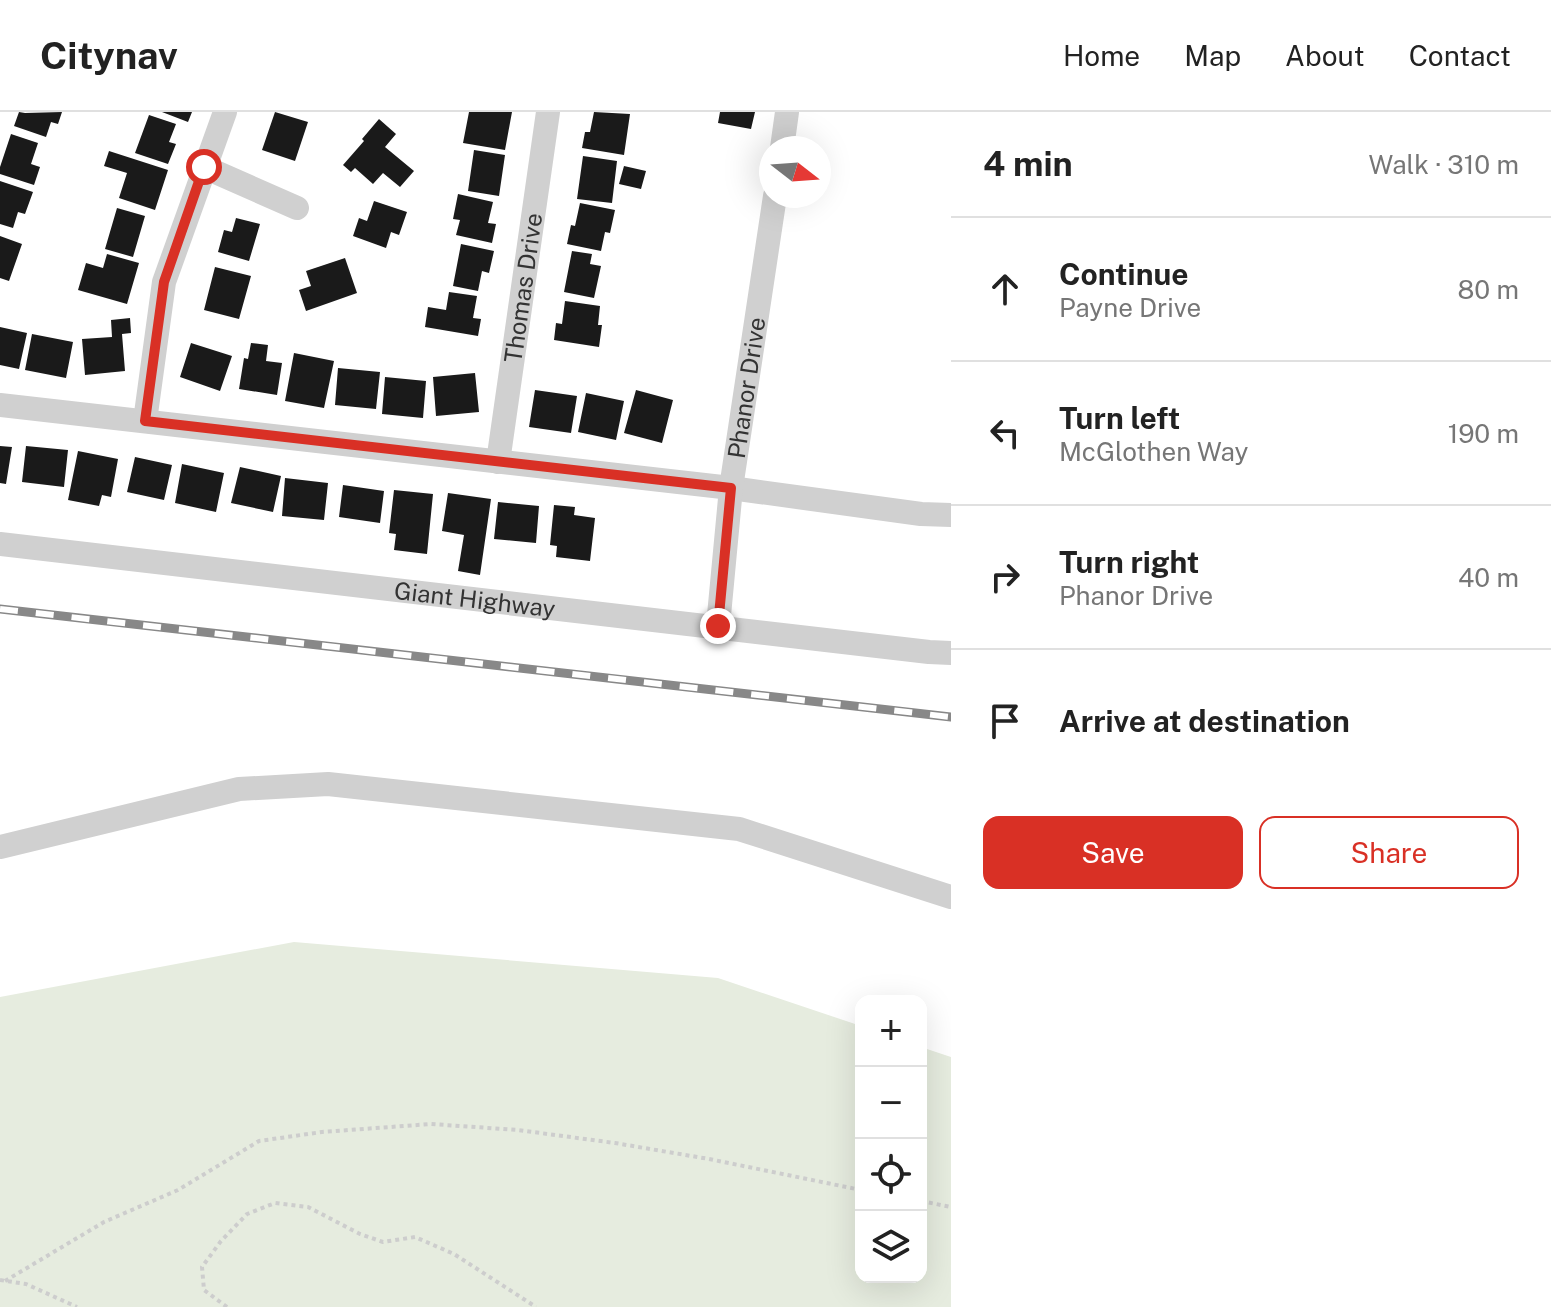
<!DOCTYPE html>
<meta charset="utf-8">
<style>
:root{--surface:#fff;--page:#f6f6f6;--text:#222;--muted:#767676;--line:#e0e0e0;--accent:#d93025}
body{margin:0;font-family:"Public Sans",sans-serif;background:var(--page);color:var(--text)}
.controls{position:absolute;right:24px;bottom:24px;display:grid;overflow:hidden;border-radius:16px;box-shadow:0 8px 32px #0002}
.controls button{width:72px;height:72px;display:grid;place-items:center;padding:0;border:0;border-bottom:2px solid var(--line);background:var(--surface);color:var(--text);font:40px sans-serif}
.compass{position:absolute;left:759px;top:24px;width:72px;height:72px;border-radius:50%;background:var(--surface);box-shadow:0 8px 32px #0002;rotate:107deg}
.stop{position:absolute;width:24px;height:24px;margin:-18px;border:6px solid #d93025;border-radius:50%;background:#fff}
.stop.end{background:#d93025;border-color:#fff;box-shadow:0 2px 8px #0008}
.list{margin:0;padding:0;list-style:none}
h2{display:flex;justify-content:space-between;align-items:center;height:104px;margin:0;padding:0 32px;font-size:34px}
h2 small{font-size:26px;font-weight:400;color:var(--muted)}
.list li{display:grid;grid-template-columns:52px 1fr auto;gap:24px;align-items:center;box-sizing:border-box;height:144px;padding:0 32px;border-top:2px solid var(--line)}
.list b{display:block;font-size:30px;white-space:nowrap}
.list p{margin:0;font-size:26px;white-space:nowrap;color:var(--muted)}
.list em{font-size:26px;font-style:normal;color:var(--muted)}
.actions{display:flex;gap:16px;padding:24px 32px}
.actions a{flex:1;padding:18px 0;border:2px solid var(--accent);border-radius:16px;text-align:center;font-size:28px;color:var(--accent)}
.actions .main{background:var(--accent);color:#fff}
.icon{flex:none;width:44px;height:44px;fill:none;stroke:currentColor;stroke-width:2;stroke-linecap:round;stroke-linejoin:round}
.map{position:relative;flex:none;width:951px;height:1195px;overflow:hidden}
header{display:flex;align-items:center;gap:48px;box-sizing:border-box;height:112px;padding:0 40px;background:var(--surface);border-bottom:2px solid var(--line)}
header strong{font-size:38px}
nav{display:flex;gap:44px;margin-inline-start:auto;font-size:28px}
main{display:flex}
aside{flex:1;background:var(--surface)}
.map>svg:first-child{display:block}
</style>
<header>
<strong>Citynav</strong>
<nav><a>Home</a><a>Map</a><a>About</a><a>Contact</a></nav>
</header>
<main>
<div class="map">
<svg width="951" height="1195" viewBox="0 0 951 1195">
<rect width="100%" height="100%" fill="#fff"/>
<path fill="#e6ecdf" d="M294 830 718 866 861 914V1165H921V935L951 945V1195H0V885Z"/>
<path fill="#1a1a1a" d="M19 0 25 1 62 0 58 12 51 10 46 25 14 14Z
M162 0H192L188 10Z
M275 0 308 10 295 49 262 38Z
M469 0H512L505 38 463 31Z
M594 0 630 2 624 43 582 36 585 20H590Z
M720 0H755L751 17 718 11Z
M149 3 176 12 169 30 176 32 168 52 135 41Z
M379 7 396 22 385 35 414 59 400 75 383 61 373 72 355 56 351 60 343 53 364 29 362 27Z
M11 22 38 31 31 52 40 55 34 73 0 62V55Z
M474 38 505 43 499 84 468 79Z
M109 39 168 58 155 98 119 86 127 61 104 54Z
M583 44 617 49 612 91 577 87Z
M624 54 646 59 641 77 619 72Z
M0 69 33 80 25 102 18 100 13 116 0 112Z
M458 82 493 90 488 111 496 112 492 131 456 123 460 108 453 107Z
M374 89 407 100 399 123 391 120 386 136 353 124 359 106 367 109Z
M580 91 615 98 610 121 605 120 601 139 567 132 571 113 575 114Z
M117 96 145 104 133 145 105 137Z
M236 106 260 112 249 149 218 140 224 118 232 120Z
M0 124 22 132 9 169 0 166Z
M461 132 494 139 489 161 482 159 478 179 453 174Z
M572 139 592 142 590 152 601 154 594 186 564 180Z
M107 142 139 151 127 192 78 178 86 151 103 156Z
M345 146 357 181 306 199 299 178 311 174 306 159Z
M215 155 251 164 239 207 204 198Z
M449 180 477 184 473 206 481 207 478 224 425 215 428 195 446 198Z
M565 189 600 194 598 213H602L599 235 554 228 556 211 562 212Z
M130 206 131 221 122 222 125 259 85 263 82 227 112 225 111 208Z
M0 215 27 221 19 257 0 253Z
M32 222 73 230 66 266 25 258Z
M191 231 232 244 220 279 180 265Z
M251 231 268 233 266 249 282 251 277 283 239 277 244 246 248 247Z
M294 241 334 249 324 296 285 289Z
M338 256 380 260 376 297 335 293Z
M475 261 479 300 436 304 433 265Z
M385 265 426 269 423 306 382 302Z
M535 278 577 284 571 321 529 315Z
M636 278 673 288 662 331 624 321Z
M586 281 624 289 616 328 578 320Z
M0 334 12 335 6 372 0 371Z
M26 334 68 338 64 375 22 370Z
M78 339 118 347 111 385 102 383 99 394 68 388Z
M135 345 172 353 164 388 127 380Z
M182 352 224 361 216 400 175 391Z
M240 355 281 364 273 400 231 391Z
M285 366 328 371 324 408 282 404Z
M343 373 384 379 380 411 339 405Z
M394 378 433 382 427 442 394 438 396 422 389 421Z
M448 381 491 387 480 463 458 459 464 423 442 419Z
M498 390 539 394 536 431 494 427Z
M554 393 575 395 574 403 595 406 590 449 556 445 557 434 550 433Z"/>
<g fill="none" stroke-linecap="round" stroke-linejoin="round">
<path stroke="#cdcdcd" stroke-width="4" stroke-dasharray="4 4" stroke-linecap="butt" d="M921 1089 951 1095
M0 1168 26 1172 77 1195
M5 1169 104 1110 178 1078 259 1029 322 1020 431 1012 518 1018 615 1031 709 1047 861 1078
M227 1195 204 1178 202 1155 221 1129 247 1102 275 1091 308 1095 360 1122 383 1130 415 1125 454 1142 536 1195"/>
<g stroke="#d0d0d0" stroke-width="24">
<path d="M782 36 787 0"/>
<path d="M204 55 297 96"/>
<path d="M0 293 731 376 921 402 951 403"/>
<path d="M145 309 164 170 225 0"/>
<path id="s1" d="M498 350 548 0"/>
<path id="s2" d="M0 432 929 540 951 541"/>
<path id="s3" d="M718 514 731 376 775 84"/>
<path d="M0 735 239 677 328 672 739 717 951 785"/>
</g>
<g stroke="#888" stroke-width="9">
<path id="rail" d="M0 497 951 605"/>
</g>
<use href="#rail" stroke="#fff" stroke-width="6" stroke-dasharray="18" stroke-linecap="butt"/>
</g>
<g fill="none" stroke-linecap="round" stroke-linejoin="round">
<path stroke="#d93025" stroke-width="10" d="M204 55 164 170 145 309 731 376 718 514"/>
</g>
<g text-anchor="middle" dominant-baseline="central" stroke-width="8" stroke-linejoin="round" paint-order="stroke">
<g font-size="24" fill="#333" stroke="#fff">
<text stroke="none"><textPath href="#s1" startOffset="176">Thomas Drive</textPath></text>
<text stroke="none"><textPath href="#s3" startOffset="240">Phanor Drive</textPath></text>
<text stroke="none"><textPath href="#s2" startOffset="478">Giant Highway</textPath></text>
</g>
</g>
</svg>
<div class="controls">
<button>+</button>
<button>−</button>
<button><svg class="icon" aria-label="locate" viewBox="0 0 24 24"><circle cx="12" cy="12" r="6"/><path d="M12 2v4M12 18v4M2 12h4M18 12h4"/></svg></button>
<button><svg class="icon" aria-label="layers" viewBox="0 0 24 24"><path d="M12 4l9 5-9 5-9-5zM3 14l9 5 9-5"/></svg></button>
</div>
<svg class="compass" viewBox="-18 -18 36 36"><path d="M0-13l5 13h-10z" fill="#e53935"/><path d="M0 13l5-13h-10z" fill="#767676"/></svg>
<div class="stop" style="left:204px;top:55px"></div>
<div class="stop end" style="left:718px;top:514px"></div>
</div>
<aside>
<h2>4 min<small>Walk · 310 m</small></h2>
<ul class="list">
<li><svg class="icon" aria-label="ahead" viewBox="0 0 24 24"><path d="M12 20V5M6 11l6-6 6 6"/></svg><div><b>Continue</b><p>Payne Drive</p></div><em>80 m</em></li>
<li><svg class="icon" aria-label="left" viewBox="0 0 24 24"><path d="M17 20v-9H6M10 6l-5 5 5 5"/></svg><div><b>Turn left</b><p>McGlothen Way</p></div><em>190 m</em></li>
<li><svg class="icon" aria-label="right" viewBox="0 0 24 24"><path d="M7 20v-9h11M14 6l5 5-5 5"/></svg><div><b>Turn right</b><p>Phanor Drive</p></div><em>40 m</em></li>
<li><svg class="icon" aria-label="arrive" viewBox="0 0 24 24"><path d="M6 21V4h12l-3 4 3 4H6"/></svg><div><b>Arrive at destination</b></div></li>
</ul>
<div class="actions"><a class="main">Save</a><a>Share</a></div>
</aside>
</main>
